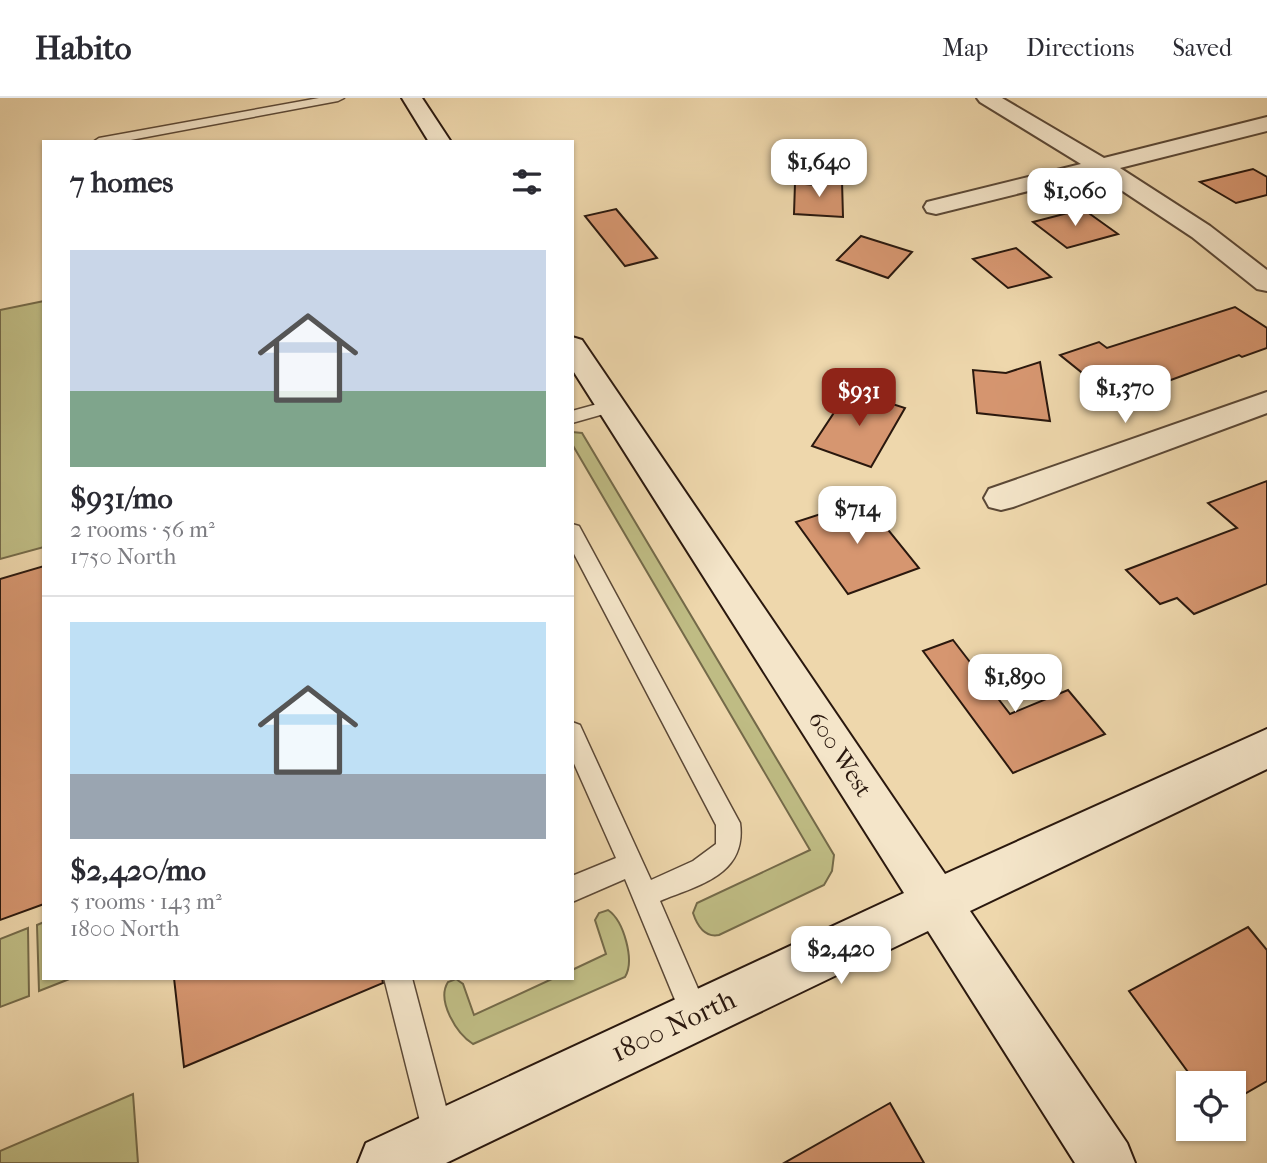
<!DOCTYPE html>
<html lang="en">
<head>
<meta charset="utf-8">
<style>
  :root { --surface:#fff; --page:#f2f2f3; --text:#2b2b33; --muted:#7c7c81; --line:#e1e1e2; --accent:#8f2418 }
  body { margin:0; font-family:"IM FELL French Canon",serif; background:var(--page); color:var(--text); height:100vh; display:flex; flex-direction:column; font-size:26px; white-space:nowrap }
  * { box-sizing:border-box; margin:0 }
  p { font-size:23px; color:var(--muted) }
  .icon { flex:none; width:38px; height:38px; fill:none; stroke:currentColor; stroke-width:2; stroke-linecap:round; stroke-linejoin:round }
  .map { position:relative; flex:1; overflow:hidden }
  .details { position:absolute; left:42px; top:42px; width:532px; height:840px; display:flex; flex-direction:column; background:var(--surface); border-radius:0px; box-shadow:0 2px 5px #0004 }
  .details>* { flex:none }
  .buttons { position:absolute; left:1176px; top:973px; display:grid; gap:14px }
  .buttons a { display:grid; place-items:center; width:70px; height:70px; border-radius:0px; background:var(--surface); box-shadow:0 2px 5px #0004; font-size:35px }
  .price { position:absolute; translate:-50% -60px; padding:0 16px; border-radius:14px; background:#fff; color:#222; font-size:23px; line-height:46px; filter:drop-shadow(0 2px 4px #0008) }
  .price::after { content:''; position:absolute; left:50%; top:42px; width:21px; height:16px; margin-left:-10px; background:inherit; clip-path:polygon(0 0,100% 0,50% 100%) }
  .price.selected { background:var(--accent); color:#fff }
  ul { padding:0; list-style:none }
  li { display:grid; align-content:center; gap:14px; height:371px; padding:0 28px }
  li+li { border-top:2px solid var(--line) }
  li span { display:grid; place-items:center; height:217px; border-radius:0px; color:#555 }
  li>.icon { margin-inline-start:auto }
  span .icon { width:126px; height:126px; fill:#fffc; stroke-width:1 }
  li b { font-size:30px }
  h2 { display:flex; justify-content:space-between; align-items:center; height:84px; padding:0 28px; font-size:30px }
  header { display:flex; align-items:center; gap:42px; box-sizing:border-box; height:98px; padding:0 35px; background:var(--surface); border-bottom:2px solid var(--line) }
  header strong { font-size:33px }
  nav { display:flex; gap:38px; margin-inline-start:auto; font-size:24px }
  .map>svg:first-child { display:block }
</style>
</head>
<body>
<header>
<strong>Habito</strong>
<nav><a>Map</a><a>Directions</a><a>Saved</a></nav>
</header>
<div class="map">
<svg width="1267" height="1065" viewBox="0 0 1267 1065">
  <rect width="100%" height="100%" fill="#eed7ac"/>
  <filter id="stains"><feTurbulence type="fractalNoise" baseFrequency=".00286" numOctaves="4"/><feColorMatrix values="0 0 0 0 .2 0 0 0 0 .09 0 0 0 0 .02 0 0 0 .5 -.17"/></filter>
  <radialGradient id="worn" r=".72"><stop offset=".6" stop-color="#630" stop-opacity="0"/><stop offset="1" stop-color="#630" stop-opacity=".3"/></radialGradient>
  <g fill="#bfbc84" stroke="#746a49" stroke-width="2">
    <polygon points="44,203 44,449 0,461 0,212"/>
    <path d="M572,334L582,335L834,757L832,773L824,787L719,837C704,840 697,827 693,815L697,805L810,752L572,346Z"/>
    <path d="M608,812C624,823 635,863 625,879L473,946C457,936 436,903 448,884L456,881L463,886L474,917L554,880H572V872L606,856L595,822L599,815Z"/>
    <polygon points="44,824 44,880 72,880 39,893 37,827"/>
    <polygon points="28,830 29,898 0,909 0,841"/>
    <polygon points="133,996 138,1065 0,1065 0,1053"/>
  </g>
  <g fill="#d69670" stroke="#2a180e" stroke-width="2">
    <polygon points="1253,71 1267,79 1267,97 1236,105 1200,84"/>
    <polygon points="814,81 842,83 843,119 794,116 795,85 814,87"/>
    <polygon points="616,111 657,160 625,168 585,118"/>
    <polygon points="1083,111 1118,136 1067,150 1033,124"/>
    <polygon points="861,138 912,154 888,180 837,162"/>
    <polygon points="1016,150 1051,179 1008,190 973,161"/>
    <polygon points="1235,209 1267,230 1267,250 1242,259 1239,257 1116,302 1060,257 1099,244 1107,250"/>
    <polygon points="1040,264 1050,323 977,315 973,272 1006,275"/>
    <polygon points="849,292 905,310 871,369 812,348"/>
    <polygon points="1267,383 1267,486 1194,516 1177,500 1160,506 1126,472 1237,430 1208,405"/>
    <polygon points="864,402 919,470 848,496 796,424"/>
    <polygon points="44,468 44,806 0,822 0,481"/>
    <polygon points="953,542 1010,616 1068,592 1105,636 1013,675 923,553"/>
    <polygon points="1248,829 1267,852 1267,983 1234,1002 1234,985 1196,985 1129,893"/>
    <polygon points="174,880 382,880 383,885 184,969"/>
    <polygon points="890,1005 924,1065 784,1065"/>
  </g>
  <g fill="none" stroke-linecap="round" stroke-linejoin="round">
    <g stroke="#5b4836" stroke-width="3">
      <g id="lane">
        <polygon points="319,0 344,0 338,3 120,44 93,44 99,40"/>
        <polygon points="612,302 618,304 620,308 618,312 572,325 572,313"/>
        <path d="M572,426L579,428L740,725C747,777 699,787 660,803L709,916L705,926L695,930L685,926L625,781L572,804V778L616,760L572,661V624L580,627L651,782L693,763L716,746V727L572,452Z"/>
        <polygon points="384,880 412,880 454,1039 450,1050 439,1054 428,1050 424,1039"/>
      </g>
    </g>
    <g stroke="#5b4836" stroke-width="4">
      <g id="street">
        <polygon points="977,0 1002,0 1104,60 1267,19 1267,33 1120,70 1210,128 1267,172 1267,193 1257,191 1192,139 1097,76 936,116 927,114 924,109 927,104 1081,66 980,4"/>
        <polygon points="1267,294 1267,315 1013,409 1001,412 989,409 984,400 989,391"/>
      </g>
    </g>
    <g stroke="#2a180e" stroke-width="4">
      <g id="secondary">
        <polygon points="402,0 422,0 451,44 429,44"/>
        <polygon points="572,239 582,242 945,776 1267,631 1267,671 970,813 1127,1045 1135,1065 1075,1065 928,833 446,1065 358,1065 366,1045 904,795 572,271"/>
      </g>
    </g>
    <use href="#lane" fill="#f4e5c9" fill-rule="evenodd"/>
    <use href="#street" fill="#f4e5c9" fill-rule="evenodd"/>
    <use href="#secondary" fill="#f4e5c9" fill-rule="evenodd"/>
  </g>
  <g text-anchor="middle" stroke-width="7" stroke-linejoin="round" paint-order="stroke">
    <g font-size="24" fill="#2a180e" stroke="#f4e5c9">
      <text transform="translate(840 656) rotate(57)" y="8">600 West</text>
    </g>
    <g font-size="28" fill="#2a180e" stroke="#f4e5c9">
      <text transform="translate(673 927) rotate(-25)" y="10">1800 North</text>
    </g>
  </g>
  <rect width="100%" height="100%" filter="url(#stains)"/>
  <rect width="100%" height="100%" fill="url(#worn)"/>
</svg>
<div class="buttons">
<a><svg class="icon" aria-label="locate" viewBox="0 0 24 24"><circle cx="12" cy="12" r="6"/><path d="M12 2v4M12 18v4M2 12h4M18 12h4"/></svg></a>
</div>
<b class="price" style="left:819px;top:101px">$1,640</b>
<b class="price" style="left:1075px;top:130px">$1,060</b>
<b class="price" style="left:1125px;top:327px">$1,370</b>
<b class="price selected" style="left:859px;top:330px">$931</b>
<b class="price" style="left:857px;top:448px">$714</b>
<b class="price" style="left:1015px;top:616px">$1,890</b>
<b class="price" style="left:841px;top:888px">$2,420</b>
<section class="details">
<h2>7 homes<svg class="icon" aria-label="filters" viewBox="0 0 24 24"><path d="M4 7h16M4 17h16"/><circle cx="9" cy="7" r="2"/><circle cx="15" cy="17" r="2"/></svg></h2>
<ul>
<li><span style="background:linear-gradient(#c9d6e8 65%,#7fa58c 0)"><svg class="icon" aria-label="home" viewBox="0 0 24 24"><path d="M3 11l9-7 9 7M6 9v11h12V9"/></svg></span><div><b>$931/mo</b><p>2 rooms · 56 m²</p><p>1750 North</p></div></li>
<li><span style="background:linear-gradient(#bfe0f5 70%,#9aa5b1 0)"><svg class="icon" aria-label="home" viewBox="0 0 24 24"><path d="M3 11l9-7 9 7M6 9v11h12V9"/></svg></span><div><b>$2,420/mo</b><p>5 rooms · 143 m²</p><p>1800 North</p></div></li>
</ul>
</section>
</div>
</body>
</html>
